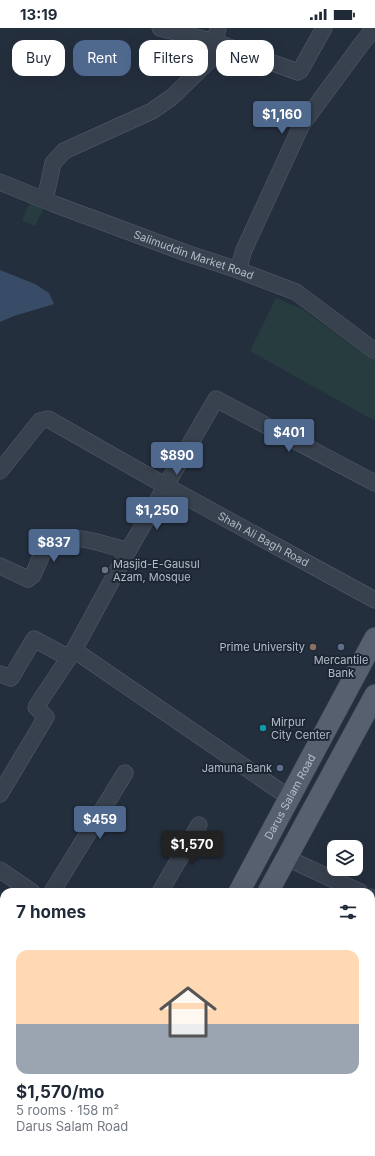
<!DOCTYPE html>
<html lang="en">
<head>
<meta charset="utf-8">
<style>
  :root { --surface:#fff; --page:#f2f2f3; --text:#1f2937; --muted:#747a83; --accent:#4f688e }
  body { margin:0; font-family:Inter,sans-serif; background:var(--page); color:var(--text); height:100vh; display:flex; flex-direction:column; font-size:15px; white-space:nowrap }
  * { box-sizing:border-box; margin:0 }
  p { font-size:13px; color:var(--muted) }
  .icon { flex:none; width:22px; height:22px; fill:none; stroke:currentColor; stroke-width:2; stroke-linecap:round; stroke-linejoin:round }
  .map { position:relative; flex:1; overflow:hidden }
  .panel { position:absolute; left:0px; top:860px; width:375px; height:268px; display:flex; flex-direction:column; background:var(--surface); border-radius:12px 12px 0 0; box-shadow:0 4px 16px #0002 }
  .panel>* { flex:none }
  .hud { position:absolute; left:12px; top:12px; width:351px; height:36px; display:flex; gap:8px }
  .buttons { position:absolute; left:327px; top:812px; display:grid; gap:8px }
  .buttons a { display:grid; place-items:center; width:36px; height:36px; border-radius:8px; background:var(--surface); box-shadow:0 4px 16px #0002; font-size:20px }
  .price { position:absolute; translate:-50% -34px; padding:0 9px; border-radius:4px; background:var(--accent); color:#fff; font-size:13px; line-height:26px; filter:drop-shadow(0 1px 2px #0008) }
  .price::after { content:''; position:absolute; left:50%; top:24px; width:12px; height:9px; margin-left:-6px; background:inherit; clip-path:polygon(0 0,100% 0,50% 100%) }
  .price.on { background:#222; color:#fff }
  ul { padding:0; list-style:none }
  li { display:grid; align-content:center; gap:8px; height:212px; padding:0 16px }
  li span { display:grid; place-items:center; height:124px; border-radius:12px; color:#555 }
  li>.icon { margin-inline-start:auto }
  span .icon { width:72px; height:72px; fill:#fffc; stroke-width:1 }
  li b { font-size:17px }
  h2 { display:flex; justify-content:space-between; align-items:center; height:48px; padding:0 16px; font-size:17px }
  .chip { padding:0 14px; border-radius:12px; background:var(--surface); box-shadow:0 4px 16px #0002; font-size:14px; line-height:36px }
  .chip.on { background:var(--accent); color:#fff }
  .status { display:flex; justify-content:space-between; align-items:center; height:28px; padding:0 20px; background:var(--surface); direction:ltr }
  .status svg { height:11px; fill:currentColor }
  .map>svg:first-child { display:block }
</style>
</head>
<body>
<div class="status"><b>13:19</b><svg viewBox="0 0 49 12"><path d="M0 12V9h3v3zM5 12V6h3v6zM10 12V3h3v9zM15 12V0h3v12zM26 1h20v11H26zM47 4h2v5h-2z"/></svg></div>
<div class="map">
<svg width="375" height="1128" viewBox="0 0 375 1128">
  <rect width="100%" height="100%" fill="#242f3e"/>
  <g fill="#263c3f">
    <polygon points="31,172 45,178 35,198 22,192"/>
    <polygon points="276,270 302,281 375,333 375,393 250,323"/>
  </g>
  <polygon fill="#394c67" points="0,242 35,256 49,265 54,276 14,288 0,294"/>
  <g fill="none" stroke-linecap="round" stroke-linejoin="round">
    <g stroke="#565f6c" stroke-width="17">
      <g id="minor">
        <polyline points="160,0 215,14 298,44 300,43 324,0"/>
        <path id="s1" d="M0,154L54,176L186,225L238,242L296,264L375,323"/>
        <polyline points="45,172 53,135 64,123 152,83 172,69 209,33 215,14 218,0"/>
        <polyline points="238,242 244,222 301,98 360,18 374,0"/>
        <path id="s2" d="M0,443L40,393L48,391L166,458L375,572"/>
        <path d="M0,538L28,551L33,547L47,515C72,503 103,516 128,523"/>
        <polyline points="74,622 290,770"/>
        <polyline points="0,646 11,650 34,611 69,630"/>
        <polyline points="0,766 46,689 36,679 74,622 128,523 216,371 375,455"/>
        <polyline points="287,830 360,864"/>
        <polyline points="0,842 32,864"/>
        <polyline points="52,864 125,745"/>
        <polyline points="160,864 199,797"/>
        <polyline points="371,869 375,871"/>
        <polyline points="0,907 4,904"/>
        <polyline points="371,928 375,921"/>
        <polyline points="371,970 375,972"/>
        <polyline points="0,1026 4,1021"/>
        <polyline points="0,1054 4,1062"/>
        <polyline points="371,1072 375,1074"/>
        <polyline points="40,1124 42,1128"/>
      </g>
    </g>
    <g stroke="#414a57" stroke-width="22">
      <g id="major">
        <path id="s3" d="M239,864L375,610"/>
        <polyline points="268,864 375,667"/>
        <polyline points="127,1124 128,1128"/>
        <polyline points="101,1128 104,1124"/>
      </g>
    </g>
    <use href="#minor" stroke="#38414e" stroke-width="16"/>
    <use href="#major" stroke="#56606e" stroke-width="21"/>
    <g stroke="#565f6c" stroke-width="17" stroke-linecap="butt">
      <polyline id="minor-bridge" points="59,1124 63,1128"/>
    </g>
    <use href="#minor-bridge" stroke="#38414e" stroke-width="16"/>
  </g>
  <circle fill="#6b7280" stroke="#1d2633" stroke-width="1.5" cx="105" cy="542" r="4"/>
  <circle fill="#8d6e63" stroke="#1d2633" stroke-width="1.5" cx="313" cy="619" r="4"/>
  <g fill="#5c6f8a" stroke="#1d2633" stroke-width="1.5">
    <circle cx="341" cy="619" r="4"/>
    <circle cx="280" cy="740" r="4"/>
  </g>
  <circle fill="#0f9aa8" stroke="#1d2633" stroke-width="1.5" cx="263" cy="700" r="4"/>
  <g text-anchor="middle" stroke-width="4" stroke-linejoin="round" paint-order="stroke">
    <g font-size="11" fill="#b4bcc9" stroke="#1d2633">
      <text dy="4" stroke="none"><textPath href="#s1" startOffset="207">Salimuddin Market Road</textPath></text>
      <text dy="4" stroke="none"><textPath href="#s2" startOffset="319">Shah Ali Bagh Road</textPath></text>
      <text dy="4" stroke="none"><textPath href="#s3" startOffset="108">Darus Salam Road</textPath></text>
    </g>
    <g font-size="11" fill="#b4bcc9" stroke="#1d2633" text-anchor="start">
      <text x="113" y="540">Masjid-E-Gausul<tspan x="113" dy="13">Azam, Mosque</tspan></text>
      <text x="305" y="623" text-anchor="end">Prime University</text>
      <text x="341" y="636" text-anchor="middle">Mercantile<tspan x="341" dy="13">Bank</tspan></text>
      <text x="271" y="698">Mirpur<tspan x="271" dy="13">City Center</tspan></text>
      <text x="272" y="744" text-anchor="end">Jamuna Bank</text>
    </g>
  </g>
</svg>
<div class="buttons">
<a><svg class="icon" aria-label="layers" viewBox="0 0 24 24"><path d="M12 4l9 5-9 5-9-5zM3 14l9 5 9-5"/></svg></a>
</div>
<b class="price" style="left:282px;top:107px">$1,160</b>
<b class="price" style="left:289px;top:425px">$401</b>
<b class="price" style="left:177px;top:448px">$890</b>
<b class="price" style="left:157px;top:503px">$1,250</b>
<b class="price" style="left:54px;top:535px">$837</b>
<b class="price" style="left:100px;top:812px">$459</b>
<b class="price on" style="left:192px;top:837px">$1,570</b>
<div class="hud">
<a class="chip">Buy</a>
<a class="chip on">Rent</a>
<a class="chip">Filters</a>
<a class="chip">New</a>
</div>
<section class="panel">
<h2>7 homes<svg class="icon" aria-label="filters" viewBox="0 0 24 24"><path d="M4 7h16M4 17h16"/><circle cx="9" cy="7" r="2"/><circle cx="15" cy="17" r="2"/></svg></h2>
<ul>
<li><span style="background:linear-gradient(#ffd9b3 60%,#9aa5b1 0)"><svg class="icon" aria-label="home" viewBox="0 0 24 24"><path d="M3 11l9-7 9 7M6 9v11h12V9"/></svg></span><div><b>$1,570/mo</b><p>5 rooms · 158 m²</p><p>Darus Salam Road</p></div></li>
</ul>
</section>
</div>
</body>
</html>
